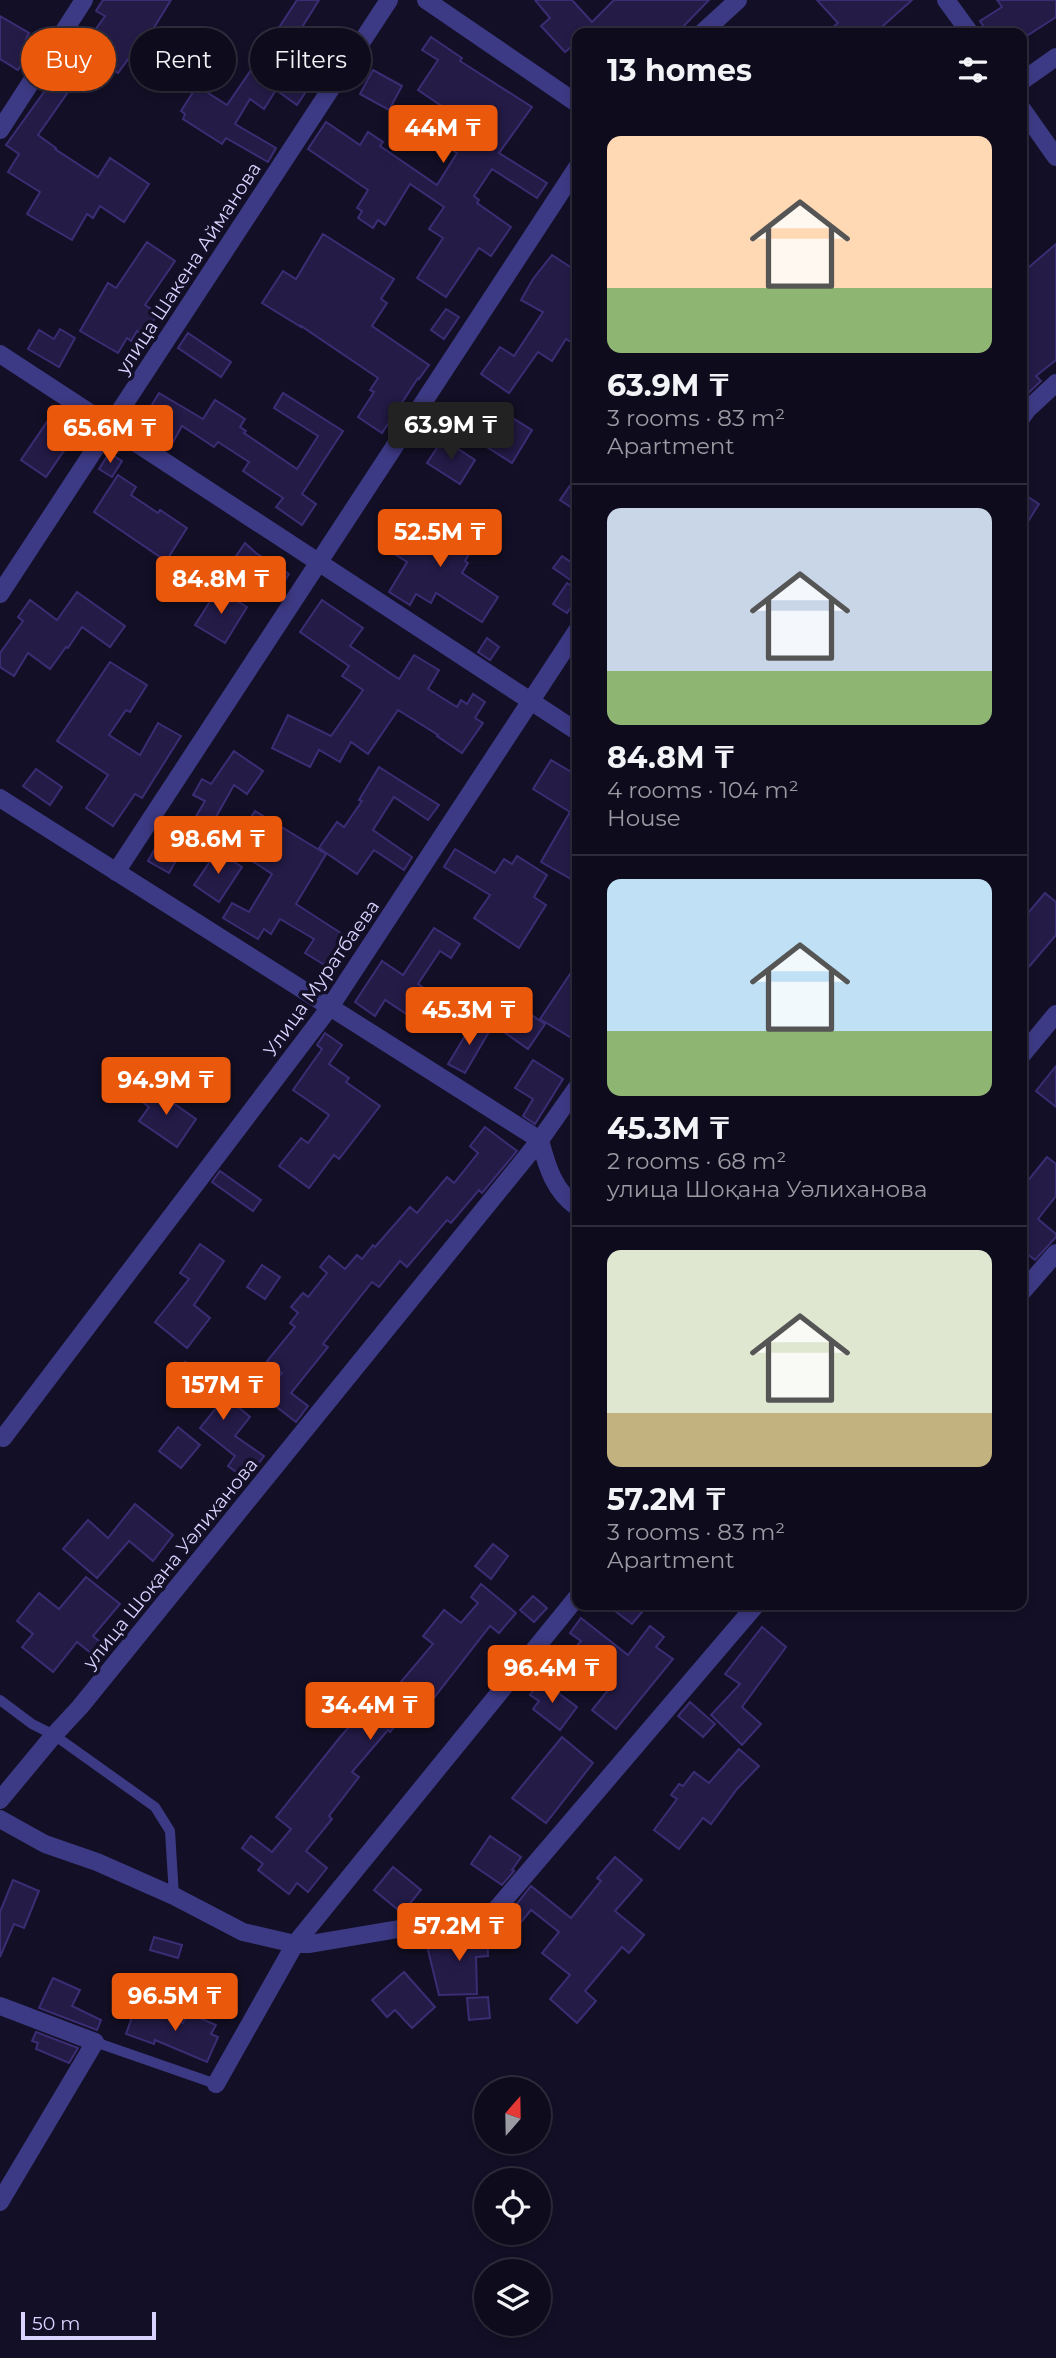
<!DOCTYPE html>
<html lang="en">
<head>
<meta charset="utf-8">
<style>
  :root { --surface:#0e0b1c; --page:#171425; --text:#f1f3f6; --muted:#9b9ba3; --line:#2e2b3b; --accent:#ea580c }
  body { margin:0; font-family:Montserrat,sans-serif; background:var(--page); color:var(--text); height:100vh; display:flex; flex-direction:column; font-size:26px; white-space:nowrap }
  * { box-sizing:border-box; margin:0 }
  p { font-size:23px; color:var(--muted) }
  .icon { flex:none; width:38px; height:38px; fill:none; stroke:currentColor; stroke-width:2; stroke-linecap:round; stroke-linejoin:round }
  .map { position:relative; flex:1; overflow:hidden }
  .panel { position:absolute; left:572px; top:28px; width:455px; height:1582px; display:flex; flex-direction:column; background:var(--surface); border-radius:14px; box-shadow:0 4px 10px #0003,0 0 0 2px var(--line) }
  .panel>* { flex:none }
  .banner { position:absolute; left:21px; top:28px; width:446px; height:63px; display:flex; gap:14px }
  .needle { width:46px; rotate:20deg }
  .controls { position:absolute; left:474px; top:2077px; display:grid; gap:14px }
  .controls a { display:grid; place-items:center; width:77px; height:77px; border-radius:50%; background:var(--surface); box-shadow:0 4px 10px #0003,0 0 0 2px var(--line); font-size:35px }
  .scale { position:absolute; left:21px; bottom:18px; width:135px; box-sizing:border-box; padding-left:7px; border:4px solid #d9d4ff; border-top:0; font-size:19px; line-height:24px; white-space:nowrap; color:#d9d4ff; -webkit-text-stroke:5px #130f26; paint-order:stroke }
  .price { position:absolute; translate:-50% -60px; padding:0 16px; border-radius:7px; background:var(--accent); color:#fff; font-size:23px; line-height:46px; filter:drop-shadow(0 2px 4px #0008) }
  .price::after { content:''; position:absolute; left:50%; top:42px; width:21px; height:16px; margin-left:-10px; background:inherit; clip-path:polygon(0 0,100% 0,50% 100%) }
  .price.selected { background:#222; color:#fff }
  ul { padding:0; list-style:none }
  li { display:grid; align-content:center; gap:14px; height:371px; padding:0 35px }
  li+li { border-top:2px solid var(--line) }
  li span { display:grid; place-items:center; height:217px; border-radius:14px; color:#555 }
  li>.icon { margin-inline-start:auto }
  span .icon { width:126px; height:126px; fill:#fffc; stroke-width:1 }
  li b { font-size:30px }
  h2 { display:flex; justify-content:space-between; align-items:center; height:84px; padding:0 35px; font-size:30px }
  .tag { padding:0 24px; border-radius:32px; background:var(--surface); box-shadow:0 4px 10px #0003,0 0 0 2px var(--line); font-size:24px; line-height:63px }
  .tag.selected { background:var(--accent); color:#fff }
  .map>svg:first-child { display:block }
</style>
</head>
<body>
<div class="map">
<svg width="1056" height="2358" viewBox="0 0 1056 2358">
  <rect width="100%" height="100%" fill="#130f26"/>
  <g fill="#241b47" stroke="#3b2d73" stroke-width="2">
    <polygon points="103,0 171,0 145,42 142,40 118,73 94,55 38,135 56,148 55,149 98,177 110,158 149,184 124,222 100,206 93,218 87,214 72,240 27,214 40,192 8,172 19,154 6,145 69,57 74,60 105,16 96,11"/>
    <polygon points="297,0 319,0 294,40 278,29"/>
    <polygon points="535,0 572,0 592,22 614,0 709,0 677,33 578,33 578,41 565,52 541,26 550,18"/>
    <polygon points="817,0 912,0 875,33 826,33 838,23"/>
    <polygon points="997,0 1056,0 1056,17 1022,39 1022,33 988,33 980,21 1002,7"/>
    <polygon points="0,16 29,33 26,39 33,43 18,70 0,59"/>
    <polygon points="431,37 462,58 460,61 532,107 499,153 547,183 537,198 492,169 474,196 479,200 477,203 511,227 491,256 479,248 446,297 417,278 443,238 429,229 444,207 410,184 385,225 378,220 373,228 358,218 362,211 357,208 368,190 308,149 326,122 360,145 368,132 383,142 380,146 437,185 457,153 430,137 446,109 418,90 438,60 422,50"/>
    <polygon points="260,57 287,75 285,78 305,93 297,105 276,90 264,109 250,99 235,124 276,148 268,162 226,138 222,144 183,119 185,114 181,111 197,86 227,105"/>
    <polygon points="373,70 402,86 389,110 360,94"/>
    <polygon points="323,234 394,279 381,299 387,303 372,326 429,365 419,379 418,378 382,433 358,417 374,392 370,390 378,378 301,326 301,327 262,303 283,271 296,279"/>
    <polygon points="147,242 175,261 145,305 158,313 144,336 137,331 131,341 127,338 118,353 80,331 108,283 116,288"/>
    <polygon points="1056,244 1056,360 1036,376 1041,381 1022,399 1022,273"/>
    <polygon points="552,255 578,272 578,346 566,339 552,361 538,352 509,393 481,374 500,347 514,356 543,312 521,300 533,279"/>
    <polygon points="446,309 459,317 444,339 431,330"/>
    <polygon points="60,329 75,338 59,367 28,349 39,330 54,339"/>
    <polygon points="188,333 231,362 221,377 178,348"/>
    <polygon points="159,393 203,419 215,400 245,419 240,427 246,431 244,433 297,469 318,436 274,408 283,393 343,431 302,494 316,504 302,525 276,507 283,498 243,471 249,462 218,442 214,447 182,426 173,442 141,423"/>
    <polygon points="503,412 532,430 512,463 482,444"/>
    <polygon points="49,419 74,436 46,477 21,460"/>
    <polygon points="443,439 475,460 460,484 427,463"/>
    <polygon points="109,453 122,461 112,477 99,469"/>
    <polygon points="578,474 578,512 560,500"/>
    <polygon points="118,475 136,487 131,495 158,513 160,510 187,528 166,561 94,512"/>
    <polygon points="1022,493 1039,504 1022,531"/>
    <polygon points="455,513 483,530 465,561 468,563 462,573 498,597 482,622 436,593 431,603 416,594 410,605 389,592 407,562 382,546 385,540 379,536 387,525 427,551 429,548 433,550"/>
    <polygon points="245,543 256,553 289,574 275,596 230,565"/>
    <polygon points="562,556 578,567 578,573 572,581 553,568"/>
    <polygon points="567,583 578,590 578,596 567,613 553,604"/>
    <polygon points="218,589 247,607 225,643 195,625"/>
    <polygon points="77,592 125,626 110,647 82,627 68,648 66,647 50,669 28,653 14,676 0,667 0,653 23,621 18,617 30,600 57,620"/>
    <polygon points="322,600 363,628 350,646 399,679 414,655 439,670 428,689 457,707 461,700 467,704 473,694 485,702 475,718 483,723 462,753 437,736 438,735 398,710 368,754 351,742 340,762 319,750 310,767 272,748 288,715 331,736 363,690 342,676 349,666 300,632"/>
    <polygon points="487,638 499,647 490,660 478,652"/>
    <polygon points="110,662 147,685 130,712 126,710 109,735 140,755 158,723 181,736 142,798 135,794 113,826 86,808 108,775 57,741"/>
    <polygon points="234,751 263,771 247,794 234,785 212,824 215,826 207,840 188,830 205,801 193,795 202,779 211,784"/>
    <polygon points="551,760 578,776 578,883 541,862 570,812 533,789"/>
    <polygon points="379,767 439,805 428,820 394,797 373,830 412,857 404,870 374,850 357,874 319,848 337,822 344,827 362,801 359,800"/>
    <polygon points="36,769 62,787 50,805 23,786"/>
    <polygon points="255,811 326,854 296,904 350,939 331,969 305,953 314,939 280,919 271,934 264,929 258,939 223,918 232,903 249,912 272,874 237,851 250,830 245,827"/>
    <polygon points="171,820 192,832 169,873 148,861"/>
    <polygon points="455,849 495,873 504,859 512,864 517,856 547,875 534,897 546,905 519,948 474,918 490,895 444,867"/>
    <polygon points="217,851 242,867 219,902 194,885"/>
    <polygon points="1045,893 1056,902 1056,935 1022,975 1022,920"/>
    <polygon points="434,928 460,944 451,958 440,951 418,984 434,995 417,1021 385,1000 375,1016 355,1002 382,961 403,975"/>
    <polygon points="578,962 578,1042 540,1019"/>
    <polygon points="518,1006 545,1024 528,1049 501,1030"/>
    <polygon points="474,1021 490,1030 465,1073 448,1064"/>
    <polygon points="325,1033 342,1045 329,1064 349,1078 346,1082 380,1106 339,1159 334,1155 309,1188 279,1166 301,1138 308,1143 329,1115 293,1090 322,1049 317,1045"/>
    <polygon points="533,1060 563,1079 535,1124 523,1116 533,1099 515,1088"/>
    <polygon points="1056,1066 1056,1107 1036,1091"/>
    <polygon points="149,1086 196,1119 177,1147 139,1121 149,1107 140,1100"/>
    <polygon points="485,1127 517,1151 482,1193 479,1190 451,1223 447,1220 407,1267 400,1261 379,1287 372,1282 323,1344 328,1347 291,1393 308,1406 296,1422 264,1397 282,1373 267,1361 295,1327 290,1323 298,1313 291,1307 303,1293 308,1297 327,1273 320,1267 329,1256 345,1269 357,1255 362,1259 373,1245 375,1247 410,1207 417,1213 447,1177 454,1183 478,1153 470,1146"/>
    <polygon points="1047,1157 1056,1164 1056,1196 1038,1219 1056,1234 1056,1237 1035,1260 1022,1250 1022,1188"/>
    <polygon points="220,1171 261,1200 253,1211 212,1182"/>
    <polygon points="200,1244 224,1261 194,1305 210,1318 187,1348 155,1322 189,1279 180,1273"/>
    <polygon points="262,1265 280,1277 265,1299 247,1287"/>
    <polygon points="185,1362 250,1417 235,1436 264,1456 247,1480 228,1466 235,1456 200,1428 216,1408 174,1375"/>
    <polygon points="178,1427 200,1445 181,1468 159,1451"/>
    <polygon points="135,1504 173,1535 153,1561 129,1541 97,1578 63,1549 88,1520 108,1538"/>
    <polygon points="493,1544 508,1556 491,1579 475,1566"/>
    <polygon points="86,1577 120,1604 93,1636 106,1647 97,1658 77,1642 53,1672 22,1647 33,1634 17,1621 39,1593 59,1609"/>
    <polygon points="481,1584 516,1613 499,1633 490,1626 433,1699 423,1691 390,1732 388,1730 352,1772 359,1777 329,1816 332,1819 306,1851 327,1868 308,1892 297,1883 289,1894 258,1870 263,1864 242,1848 251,1836 272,1852 291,1829 276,1817 341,1736 357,1718 358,1719 387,1683 395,1689 433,1644 423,1636 444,1610 461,1623 478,1603 471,1597"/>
    <polygon points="533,1596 547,1608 534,1622 520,1610"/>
    <polygon points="607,1605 648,1605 632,1624"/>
    <polygon points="581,1618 628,1655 650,1626 664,1637 656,1647 673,1659 616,1729 592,1710 609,1689 568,1657 581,1641 570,1633"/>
    <polygon points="762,1627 786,1647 742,1707 761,1724 742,1745 711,1715 740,1684 725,1674"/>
    <polygon points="541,1680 577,1707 560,1730 533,1709 539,1701 530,1695"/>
    <polygon points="690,1702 715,1724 703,1737 678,1716"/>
    <polygon points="562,1737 593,1763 546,1823 512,1798"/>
    <polygon points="739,1749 759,1766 737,1789 711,1824 703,1818 679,1849 654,1830 677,1799 671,1795 679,1784 683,1786 694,1772 709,1783"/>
    <polygon points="490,1836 521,1857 512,1870 514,1871 502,1885 471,1864"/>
    <polygon points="615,1857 642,1880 615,1911 644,1935 629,1953 622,1947 585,1991 596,2001 577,2023 550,1999 570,1975 542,1953 559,1932 531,1910 516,1928 505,1919 531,1886 571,1918 601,1881 597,1878"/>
    <polygon points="393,1867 421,1890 402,1913 374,1890"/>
    <polygon points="13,1880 39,1891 24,1928 14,1924 0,1957 0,1912"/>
    <polygon points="487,1926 488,1956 476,1957 477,1994 439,1995 427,1946 467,1944 466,1929"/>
    <polygon points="154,1937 182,1945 178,1958 150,1950"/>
    <polygon points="404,1972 435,2007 412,2028 395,2010 387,2017 372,2000"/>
    <polygon points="53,1978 80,1990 72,2006 101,2020 97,2030 39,2008"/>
    <polygon points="488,1997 490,2018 469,2020 467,1998"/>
    <polygon points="136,2006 183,2023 188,2013 216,2025 211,2034 218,2037 207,2062 155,2040 154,2044 126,2034"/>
    <polygon points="36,2032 78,2048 69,2063 36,2049 38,2043 32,2041"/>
  </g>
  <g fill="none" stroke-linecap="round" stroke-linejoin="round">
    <g stroke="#3d3a85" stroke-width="10">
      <polyline points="0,1700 32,1724 54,1735 155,1807 170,1831 174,1896"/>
      <polyline points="95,2042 216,2084"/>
    </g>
    <g stroke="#3d3a85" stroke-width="18">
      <polyline points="426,0 578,104"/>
      <polyline points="946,0 970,33"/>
      <polyline points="702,33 738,0"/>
      <polyline points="1022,81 1056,57"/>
      <polyline points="1022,109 1056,157"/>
      <polyline points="0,130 84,0"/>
      <polyline points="0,354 578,732"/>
      <polyline points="1022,417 1027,410 1056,383"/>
      <polyline points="0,594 389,0"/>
      <path d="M0,798L540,1140C547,1167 554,1191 578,1208"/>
      <polyline points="116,872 578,166"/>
      <polyline points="1022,1055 1056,1014"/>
      <polyline points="1022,1292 1056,1253"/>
      <polyline points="3,1438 330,1007 578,629"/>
      <polyline points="0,1800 54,1735 80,1707 540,1140 578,1086"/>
      <polyline points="0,1819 45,1844 97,1862 174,1896 243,1932 295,1944 310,1944 493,1913 756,1605"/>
      <polyline points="0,2006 95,2042 0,2202"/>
      <polyline points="216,2084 295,1944 578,1596"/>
    </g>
  </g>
  <g text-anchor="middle" stroke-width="7" stroke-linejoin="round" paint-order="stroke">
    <g font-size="19" fill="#d9d4ff" stroke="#130f26">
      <text transform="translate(188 268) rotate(-57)" y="7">улица Шакена Айманова</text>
      <text transform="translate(321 978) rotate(-55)" y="7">Улица Муратбаева</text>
      <text transform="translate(170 1563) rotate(-51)" y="7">улица Шоқана Уәлиханова</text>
    </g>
  </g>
</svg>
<div class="controls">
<a><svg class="needle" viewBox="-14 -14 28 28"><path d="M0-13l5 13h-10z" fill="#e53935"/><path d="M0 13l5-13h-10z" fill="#9b9ba3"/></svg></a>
<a><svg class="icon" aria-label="locate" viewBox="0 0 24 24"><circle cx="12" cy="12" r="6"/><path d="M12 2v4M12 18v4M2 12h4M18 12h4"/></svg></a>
<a><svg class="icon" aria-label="layers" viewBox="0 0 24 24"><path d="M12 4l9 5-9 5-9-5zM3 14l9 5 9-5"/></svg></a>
</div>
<div class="scale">50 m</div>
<b class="price" style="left:443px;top:165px">44M ₸</b>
<b class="price selected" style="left:451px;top:462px">63.9M ₸</b>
<b class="price" style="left:110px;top:465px">65.6M ₸</b>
<b class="price" style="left:440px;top:569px">52.5M ₸</b>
<b class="price" style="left:221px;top:616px">84.8M ₸</b>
<b class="price" style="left:218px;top:876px">98.6M ₸</b>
<b class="price" style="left:469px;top:1047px">45.3M ₸</b>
<b class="price" style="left:166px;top:1117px">94.9M ₸</b>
<b class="price" style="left:223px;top:1422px">157M ₸</b>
<b class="price" style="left:552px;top:1705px">96.4M ₸</b>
<b class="price" style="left:370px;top:1742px">34.4M ₸</b>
<b class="price" style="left:459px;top:1963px">57.2M ₸</b>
<b class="price" style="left:175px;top:2033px">96.5M ₸</b>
<div class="banner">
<a class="tag selected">Buy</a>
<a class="tag">Rent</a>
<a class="tag">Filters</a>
</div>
<section class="panel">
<h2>13 homes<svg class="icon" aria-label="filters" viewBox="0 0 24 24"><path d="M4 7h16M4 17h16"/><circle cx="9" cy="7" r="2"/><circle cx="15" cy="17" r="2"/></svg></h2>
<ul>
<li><span style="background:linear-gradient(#ffd9b3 70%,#8fb573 0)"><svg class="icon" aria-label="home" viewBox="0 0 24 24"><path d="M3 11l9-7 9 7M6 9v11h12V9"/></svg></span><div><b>63.9M ₸</b><p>3 rooms · 83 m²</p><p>Apartment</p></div></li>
<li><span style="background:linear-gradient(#c9d6e8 75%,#8fb573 0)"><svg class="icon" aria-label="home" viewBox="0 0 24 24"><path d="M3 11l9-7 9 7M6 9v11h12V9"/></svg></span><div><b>84.8M ₸</b><p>4 rooms · 104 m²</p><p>House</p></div></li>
<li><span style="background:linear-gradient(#bfe0f5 70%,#8fb573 0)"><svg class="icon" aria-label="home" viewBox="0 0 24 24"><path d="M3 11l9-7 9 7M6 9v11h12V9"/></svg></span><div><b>45.3M ₸</b><p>2 rooms · 68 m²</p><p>улица Шоқана Уәлиханова</p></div></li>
<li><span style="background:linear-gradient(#dfe7d0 75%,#c2b280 0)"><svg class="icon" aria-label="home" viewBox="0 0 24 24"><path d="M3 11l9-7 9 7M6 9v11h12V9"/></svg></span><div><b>57.2M ₸</b><p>3 rooms · 83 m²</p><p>Apartment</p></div></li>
</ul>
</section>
</div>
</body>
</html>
